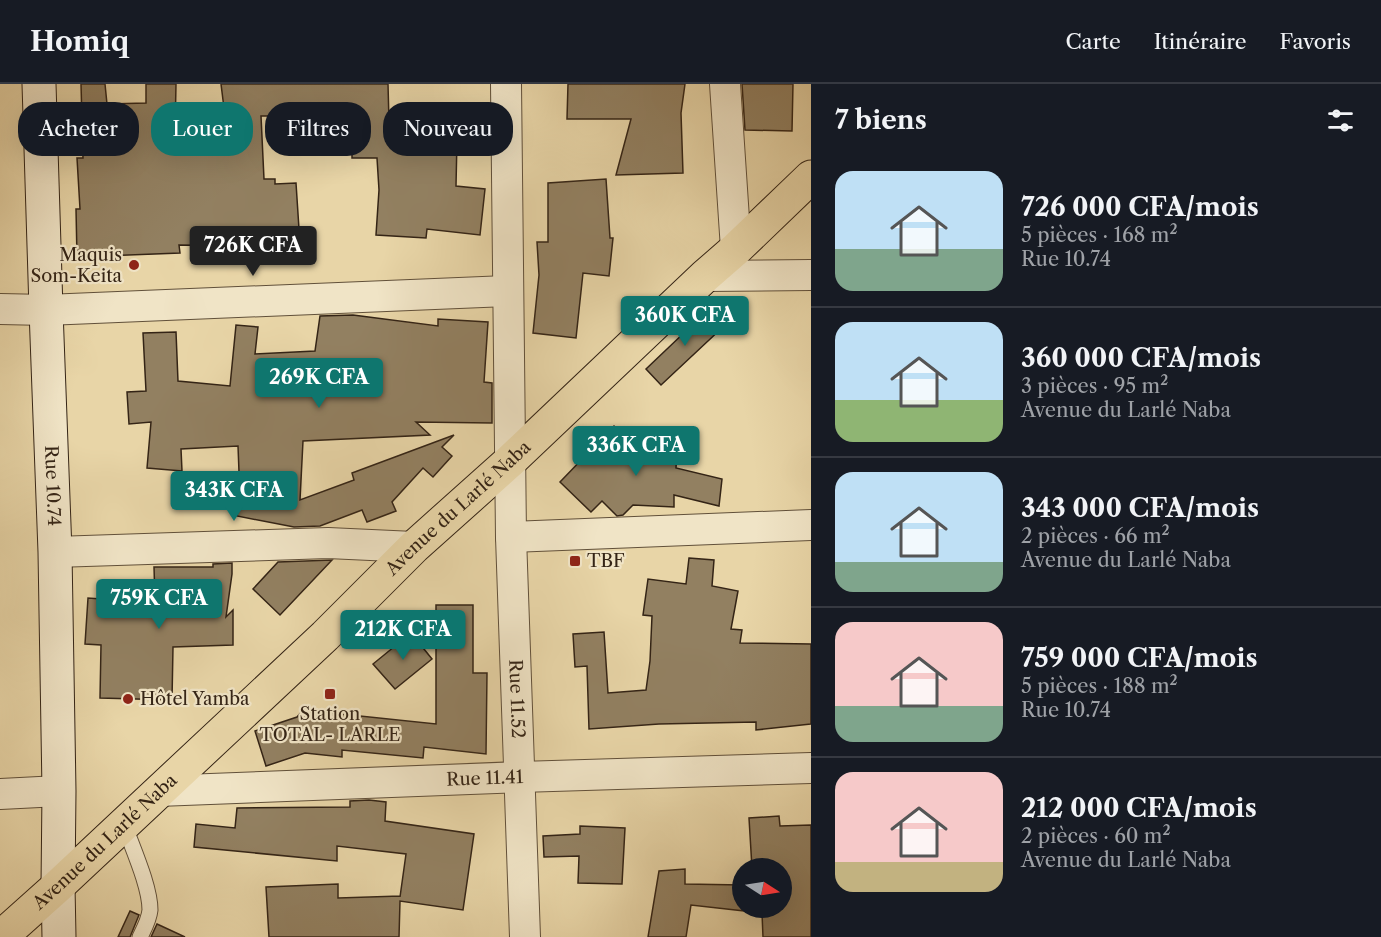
<!DOCTYPE html>
<html lang="fr">
<head>
<meta charset="utf-8">
<style>
  :root { --surface:#171b24; --page:#242831; --text:#f1f3f6; --muted:#9ea1a6; --line:#363941; --accent:#0f766e }
  body { margin:0; font-family:"Libre Caslon Text",serif; background:var(--page); color:var(--text); height:100vh; display:flex; flex-direction:column; font-size:22px; white-space:nowrap }
  * { box-sizing:border-box; margin:0 }
  p { font-size:20px; color:var(--muted) }
  .icon { flex:none; width:33px; height:33px; fill:none; stroke:currentColor; stroke-width:2; stroke-linecap:round; stroke-linejoin:round }
  .map { position:relative; flex:1; overflow:hidden }
  .panel { display:flex; flex-direction:column; background:var(--surface); width:570px }
  .panel>* { flex:none }
  .banner { position:absolute; left:18px; top:18px; width:570px; height:54px; display:flex; gap:12px }
  .needle { width:39px; rotate:102deg }
  .controls { position:absolute; left:732px; top:774px; display:grid; gap:12px }
  .controls a { display:grid; place-items:center; width:60px; height:60px; border-radius:50%; background:var(--surface); box-shadow:0 6px 24px #0002; font-size:30px }
  .price { position:absolute; translate:-50% -51px; padding:0 14px; border-radius:6px; background:var(--accent); color:#fff; font-size:20px; line-height:39px; filter:drop-shadow(0 2px 3px #0008) }
  .price::after { content:''; position:absolute; left:50%; top:36px; width:18px; height:14px; margin-left:-9px; background:inherit; clip-path:polygon(0 0,100% 0,50% 100%) }
  .price.selected { background:#222; color:#fff }
  ul { padding:0; list-style:none }
  li { display:flex; align-items:center; gap:18px; height:150px; padding:0 24px }
  li+li { border-top:2px solid var(--line) }
  li span { display:grid; place-items:center; flex:none; width:168px; height:120px; border-radius:18px; color:#555 }
  li>.icon { margin-inline-start:auto }
  span .icon { width:72px; height:72px; fill:#fffc; stroke-width:1 }
  li b { font-size:26px }
  h2 { display:flex; justify-content:space-between; align-items:center; height:72px; padding:0 24px; font-size:26px }
  .chip { padding:0 21px; border-radius:24px; background:var(--surface); box-shadow:0 6px 24px #0002; font-size:21px; line-height:54px }
  .chip.selected { background:var(--accent); color:#fff }
  header { display:flex; align-items:center; gap:36px; box-sizing:border-box; height:84px; padding:0 30px; background:var(--surface); border-bottom:2px solid var(--line) }
  header strong { font-size:28px }
  nav { display:flex; gap:33px; margin-inline-start:auto; font-size:21px }
  main { display:flex; flex:1; min-height:0 }
  .map>svg:first-child { display:block }
</style>
</head>
<body>
<header>
<strong>Homiq</strong>
<nav><a>Carte</a><a>Itinéraire</a><a>Favoris</a></nav>
</header>
<main>
<div class="map">
<svg width="811" height="853" viewBox="0 0 811 853">
  <rect width="100%" height="100%" fill="#e8d5a7"/>
  <filter id="stains"><feTurbulence type="fractalNoise" baseFrequency=".00333" numOctaves="4"/><feColorMatrix values="0 0 0 0 .2 0 0 0 0 .09 0 0 0 0 .02 0 0 0 .5 -.17"/></filter>
  <radialGradient id="worn" r=".72"><stop offset=".6" stop-color="#630" stop-opacity="0"/><stop offset="1" stop-color="#630" stop-opacity=".3"/></radialGradient>
  <g fill="#928061" stroke="#342416" stroke-width="1.5">
    <polygon points="81,0 105,0 107,20 146,19 146,0 176,0 175,50 227,48 221,0 388,0 389,38 426,40 424,55 457,55 456,102 485,105 480,151 427,145 426,154 376,151 379,106 377,74 352,74 352,46 303,47 303,32 261,32 264,95 275,95 275,100 296,99 299,145 308,144 310,172 276,175 276,177 250,177 249,162 179,161 180,169 77,173 76,125 80,125 77,74 83,74"/>
    <polygon points="568,0 685,0 681,29 683,89 616,91 631,35 567,35"/>
    <polygon points="742,0 793,0 792,47 745,46"/>
    <polygon points="606,95 610,154 613,154 609,192 583,189 576,254 533,249 539,191 537,158 548,158 548,99"/>
    <polygon points="709,225 724,242 661,301 646,285"/>
    <polygon points="353,231 438,242 438,235 488,238 484,298 492,299 492,339 416,338 430,351 303,357 300,416 354,396 352,389 454,351 442,363 452,372 433,393 423,384 392,418 396,427 367,438 362,426 320,442 294,443 237,432 240,414 238,362 181,365 182,387 147,384 151,338 129,340 127,308 146,307 143,249 176,248 178,297 230,302 236,241 258,243 255,270 315,267 320,232"/>
    <polygon points="614,342 636,363 677,366 676,384 722,395 719,422 674,411 674,423 633,421 623,431 617,432 602,417 591,428 560,398"/>
    <polygon points="689,474 714,476 712,502 738,507 731,545 742,546 740,559 811,560 811,640 756,646 756,638 659,640 589,645 587,582 575,583 573,550 604,548 608,609 646,606 650,577 652,532 643,531 648,495 686,500"/>
    <polygon points="332,476 280,531 253,505 278,478"/>
    <polygon points="232,479 232,490 226,533 233,526 233,561 173,563 172,616 100,614 101,561 85,560 88,514 129,517 155,516 154,483 213,483 213,480"/>
    <polygon points="436,521 473,521 473,589 487,589 486,670 424,663 423,674 342,666 342,673 305,669 266,682 255,647 297,633 303,626 436,640"/>
    <polygon points="411,549 432,575 395,605 373,580"/>
    <polygon points="369,716 386,718 385,737 474,750 463,826 400,817 399,853 269,853 266,803 338,800 338,814 400,812 400,813 406,770 337,762 337,777 194,763 196,740 235,744 237,724 350,723 350,717"/>
    <polygon points="779,732 780,742 811,741 811,853 763,853 762,829 691,821 686,853 648,853 659,787 685,785 685,800 742,801 742,824 782,824 782,784 752,784 749,734"/>
    <polygon points="580,742 625,744 622,800 578,799 579,772 544,773 543,752 580,750"/>
    <polygon points="130,827 139,831 130,853 118,853"/>
    <polygon points="157,840 185,853 151,853"/>
  </g>
  <g fill="none" stroke-linecap="round" stroke-linejoin="round">
    <g stroke="#61503a" stroke-width="17">
      <path id="service" d="M124,740C132,763 150,802 150,826C149,836 144,845 140,853"/>
    </g>
    <g stroke="#61503a" stroke-width="32">
      <g id="minor">
        <path id="s1" d="M506,0L511,453L525,853"/>
        <polyline points="725,0 736,165"/>
        <polyline points="705,192 811,191"/>
        <polyline points="0,225 46,226 507,207"/>
        <polyline points="511,453 811,441"/>
        <polyline points="55,468 328,459 414,463"/>
        <path id="s2" d="M158,707L520,693L811,684"/>
        <polyline points="0,710 59,707"/>
      </g>
    </g>
    <g stroke="#342416" stroke-width="35">
      <g id="secondary">
        <path id="s3" d="M39,0L46,226L55,468L59,707L58,802L59,853"/>
      </g>
    </g>
    <g stroke="#342416" stroke-width="35">
      <g id="primary">
        <path id="s4" d="M1,853L58,802L325,552L414,463L509,378L705,192L736,165L811,93"/>
      </g>
    </g>
    <use href="#service" stroke="#f0e4c6" stroke-width="15"/>
    <use href="#minor" stroke="#f0e4c6" stroke-width="30"/>
    <use href="#secondary" stroke="#f0e4c6" stroke-width="33"/>
    <use href="#primary" stroke="#e8d5a7" stroke-width="33"/>
  </g>
  <g fill="#8f2418" stroke="#f0e4c6" stroke-width="2">
    <circle cx="134" cy="181" r="6"/>
    <rect x="569" y="471" width="12" height="12" rx="3"/>
    <rect x="324" y="604" width="12" height="12" rx="3"/>
    <circle cx="128" cy="615" r="6"/>
  </g>
  <g text-anchor="middle" stroke-width="4.5" stroke-linejoin="round" paint-order="stroke">
    <g font-size="18" fill="#342416" stroke="#f0e4c6" text-anchor="start">
      <text x="122" y="177" text-anchor="end">Maquis<tspan x="122" dy="21">Som-Keita</tspan></text>
      <text x="587" y="483">TBF</text>
      <text x="140" y="621">Hôtel Yamba</text>
      <text x="330" y="636" text-anchor="middle">Station<tspan x="330" dy="21">TOTAL- LARLE</tspan></text>
    </g>
    <g font-size="18" fill="#342416" stroke="#f0e4c6">
      <text dy="6" stroke="none"><textPath href="#s3" startOffset="402">Rue 10.74</textPath></text>
      <text dy="6" stroke="none"><textPath href="#s4" startOffset="627">Avenue du Larlé Naba</textPath></text>
      <text dy="6" stroke="none"><textPath href="#s1" startOffset="615">Rue 11.52</textPath></text>
      <text dy="6" stroke="none"><textPath href="#s2" startOffset="327">Rue 11.41</textPath></text>
      <text dy="6" stroke="none"><textPath href="#s4" startOffset="141">Avenue du Larlé Naba</textPath></text>
    </g>
  </g>
  <rect width="100%" height="100%" filter="url(#stains)"/>
  <rect width="100%" height="100%" fill="url(#worn)"/>
</svg>
<div class="controls">
<a><svg class="needle" viewBox="-14 -14 28 28"><path d="M0-13l5 13h-10z" fill="#e53935"/><path d="M0 13l5-13h-10z" fill="#9ea1a6"/></svg></a>
</div>
<b class="price selected" style="left:253px;top:193px">726K CFA</b>
<b class="price" style="left:685px;top:263px">360K CFA</b>
<b class="price" style="left:319px;top:325px">269K CFA</b>
<b class="price" style="left:636px;top:393px">336K CFA</b>
<b class="price" style="left:234px;top:438px">343K CFA</b>
<b class="price" style="left:159px;top:546px">759K CFA</b>
<b class="price" style="left:403px;top:577px">212K CFA</b>
<div class="banner">
<a class="chip">Acheter</a>
<a class="chip selected">Louer</a>
<a class="chip">Filtres</a>
<a class="chip">Nouveau</a>
</div>
</div>
<section class="panel">
<h2>7 biens<svg class="icon" aria-label="filters" viewBox="0 0 24 24"><path d="M4 7h16M4 17h16"/><circle cx="9" cy="7" r="2"/><circle cx="15" cy="17" r="2"/></svg></h2>
<ul>
<li><span style="background:linear-gradient(#bfe0f5 65%,#7fa58c 0)"><svg class="icon" aria-label="home" viewBox="0 0 24 24"><path d="M3 11l9-7 9 7M6 9v11h12V9"/></svg></span><div><b>726 000 CFA/mois</b><p>5 pièces · 168 m²</p><p>Rue 10.74</p></div></li>
<li><span style="background:linear-gradient(#bfe0f5 65%,#8fb573 0)"><svg class="icon" aria-label="home" viewBox="0 0 24 24"><path d="M3 11l9-7 9 7M6 9v11h12V9"/></svg></span><div><b>360 000 CFA/mois</b><p>3 pièces · 95 m²</p><p>Avenue du Larlé Naba</p></div></li>
<li><span style="background:linear-gradient(#bfe0f5 75%,#7fa58c 0)"><svg class="icon" aria-label="home" viewBox="0 0 24 24"><path d="M3 11l9-7 9 7M6 9v11h12V9"/></svg></span><div><b>343 000 CFA/mois</b><p>2 pièces · 66 m²</p><p>Avenue du Larlé Naba</p></div></li>
<li><span style="background:linear-gradient(#f6c9c9 70%,#7fa58c 0)"><svg class="icon" aria-label="home" viewBox="0 0 24 24"><path d="M3 11l9-7 9 7M6 9v11h12V9"/></svg></span><div><b>759 000 CFA/mois</b><p>5 pièces · 188 m²</p><p>Rue 10.74</p></div></li>
<li><span style="background:linear-gradient(#f6c9c9 75%,#c2b280 0)"><svg class="icon" aria-label="home" viewBox="0 0 24 24"><path d="M3 11l9-7 9 7M6 9v11h12V9"/></svg></span><div><b>212 000 CFA/mois</b><p>2 pièces · 60 m²</p><p>Avenue du Larlé Naba</p></div></li>
</ul>
</section>
</main>
</body>
</html>
